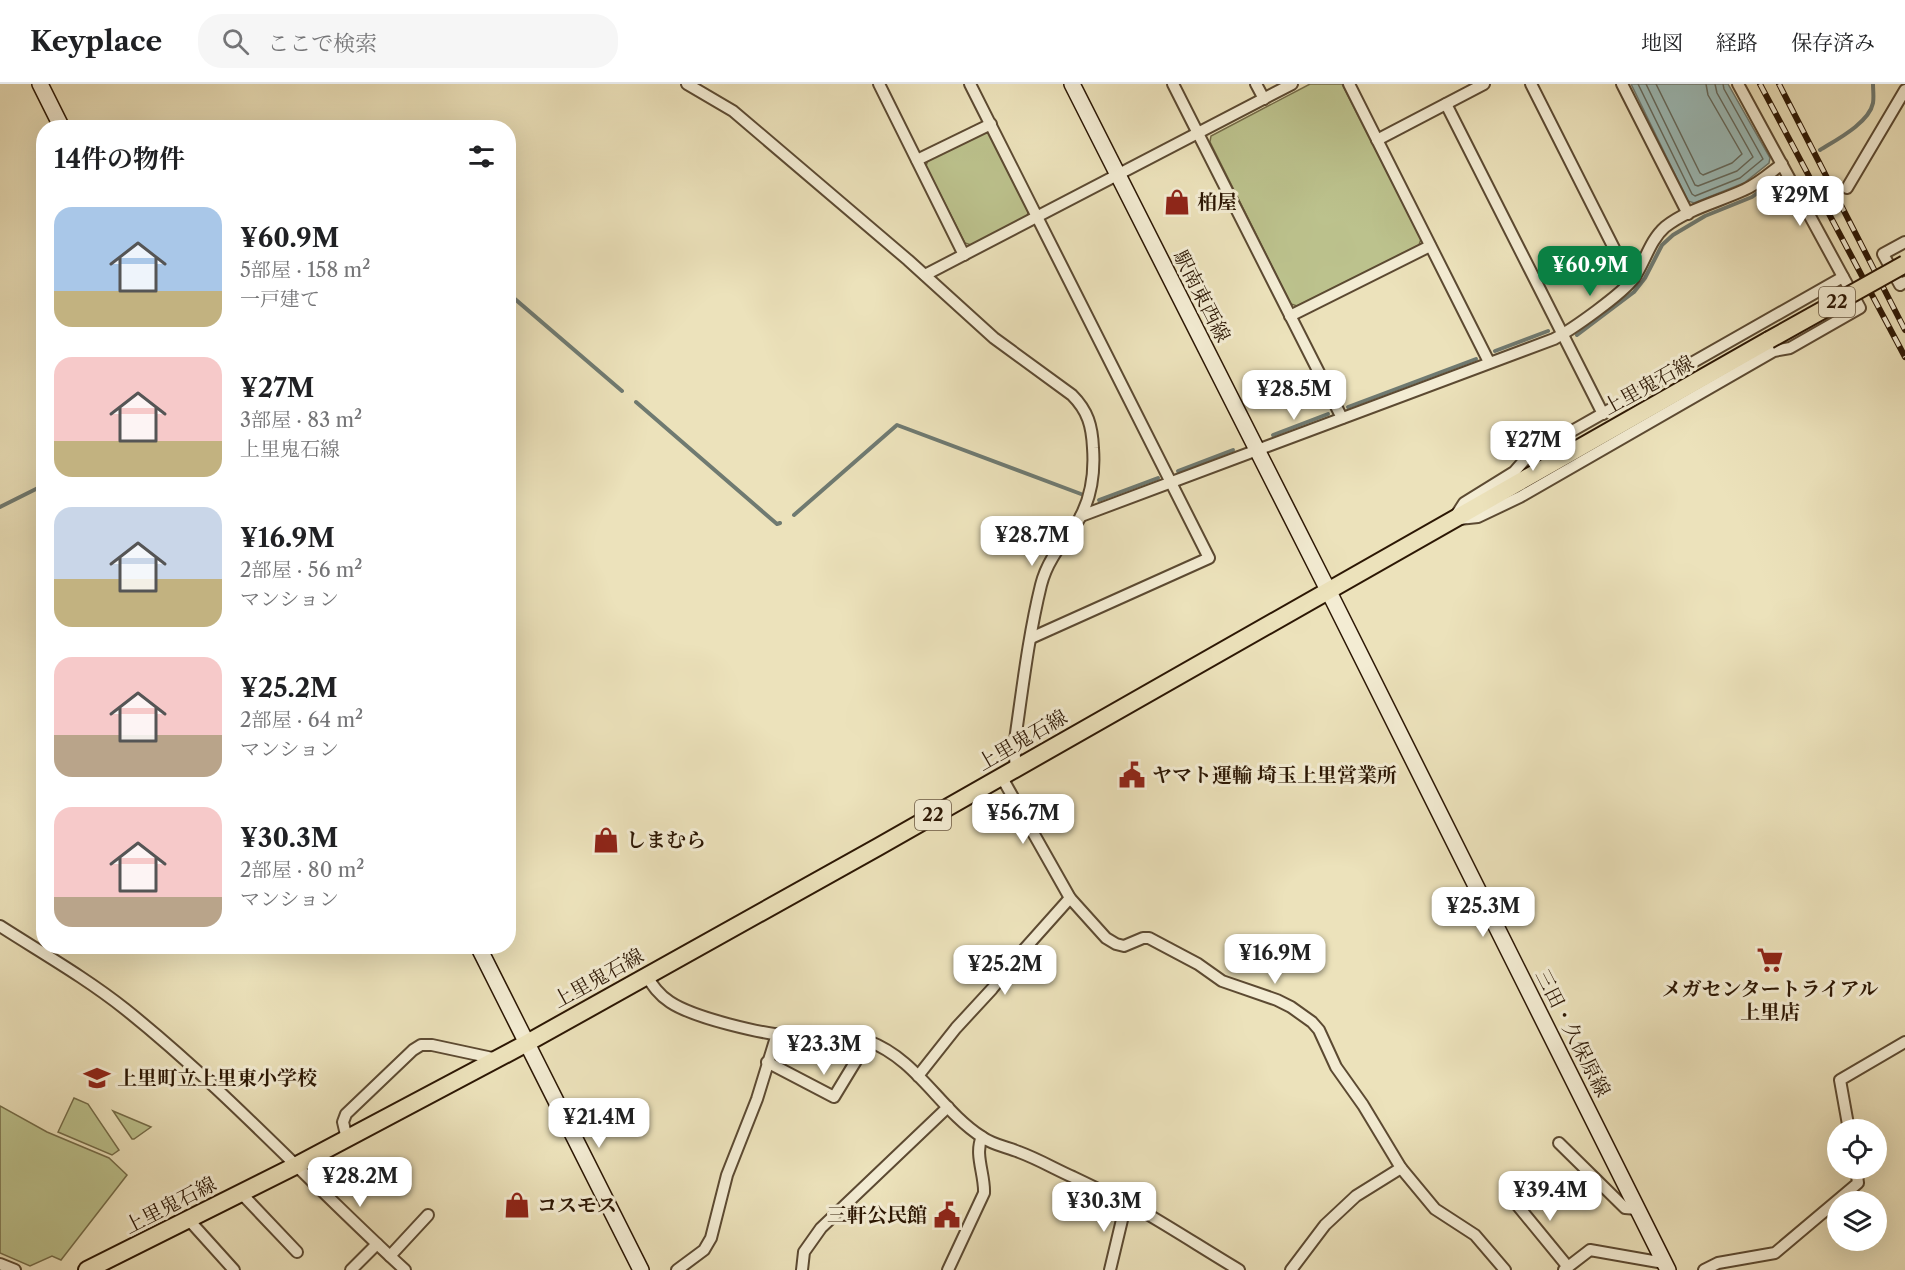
<!DOCTYPE html>
<html lang="ja">
<head>
<meta charset="utf-8">
<style>
  :root { --surface:#fff; --page:#f6f6f6; --text:#202124; --muted:#757577; --line:#e0e0e0; --accent:#0b8043 }
  body { margin:0; font-family:"Libre Caslon Text","Noto Serif JP",serif; background:var(--page); color:var(--text); height:100vh; display:flex; flex-direction:column; font-size:22px; white-space:nowrap }
  * { box-sizing:border-box; margin:0 }
  p { font-size:20px; color:var(--muted) }
  .icon { flex:none; width:33px; height:33px; fill:none; stroke:currentColor; stroke-width:2; stroke-linecap:round; stroke-linejoin:round }
  .map { position:relative; flex:1; overflow:hidden }
  .panel { position:absolute; left:36px; top:36px; width:480px; height:834px; display:flex; flex-direction:column; background:var(--surface); border-radius:24px; box-shadow:0 6px 24px #0002 }
  .panel>* { flex:none }
  .tools { position:absolute; left:1827px; top:1035px; display:grid; gap:12px }
  .tools a { display:grid; place-items:center; width:60px; height:60px; border-radius:50%; background:var(--surface); box-shadow:0 6px 24px #0002; font-size:30px }
  .price { position:absolute; translate:-50% -51px; padding:0 14px; border-radius:12px; background:#fff; color:#222; font-size:20px; line-height:39px; filter:drop-shadow(0 2px 3px #0008) }
  .price::after { content:''; position:absolute; left:50%; top:36px; width:18px; height:14px; margin-left:-9px; background:inherit; clip-path:polygon(0 0,100% 0,50% 100%) }
  .price.active { background:var(--accent); color:#fff }
  ul { padding:0; list-style:none }
  li { display:flex; align-items:center; gap:18px; height:150px; padding:0 18px }
  li span { display:grid; place-items:center; flex:none; width:168px; height:120px; border-radius:18px; color:#555 }
  li>.icon { margin-inline-start:auto }
  span .icon { width:72px; height:72px; fill:#fffc; stroke-width:1 }
  li b { font-size:26px }
  h2 { display:flex; justify-content:space-between; align-items:center; height:72px; padding:0 18px; font-size:26px }
  header { display:flex; align-items:center; gap:36px; box-sizing:border-box; height:84px; padding:0 30px; background:var(--surface); border-bottom:2px solid var(--line) }
  header strong { font-size:28px }
  nav { display:flex; gap:33px; margin-inline-start:auto; font-size:21px }
  .search { width:420px; height:54px; background:var(--page); display:flex; align-items:center; gap:15px; box-sizing:border-box; padding:0 21px; border-radius:24px; color:var(--muted); font-size:22px }
  .map>svg:first-child { display:block }
</style>
</head>
<body>
<header>
<strong>Keyplace</strong>
<div class="search"><svg class="icon" aria-label="search" viewBox="0 0 24 24"><circle cx="10" cy="10" r="6"/><path d="M15 15l6 6"/></svg>ここで検索</div>
<nav><a>地図</a><a>経路</a><a>保存済み</a></nav>
</header>
<div class="map">
<svg width="1905" height="1186" viewBox="0 0 1905 1186">
  <rect width="100%" height="100%" fill="#ece2bb"/>
  <filter id="stains"><feTurbulence type="fractalNoise" baseFrequency=".00333" numOctaves="4"/><feColorMatrix values="0 0 0 0 .2 0 0 0 0 .09 0 0 0 0 .02 0 0 0 .5 -.17"/></filter>
  <radialGradient id="worn" r=".72"><stop offset=".6" stop-color="#630" stop-opacity="0"/><stop offset="1" stop-color="#630" stop-opacity=".3"/></radialGradient>
  <g fill="#bcc28d" stroke="#746c48" stroke-width="1.5">
    <polygon points="1310,0 1342,0 1421,155 1419,161 1297,222 1291,220 1210,58 1211,52"/>
    <polygon points="984,48 990,50 1029,126 1027,132 971,161 965,159 926,82 928,76"/>
    <polygon points="74,1014 88,1020 119,1066 112,1071 58,1048"/>
    <polygon points="0,1022 47,1048 109,1074 127,1091 61,1176 52,1172 30,1182 0,1169"/>
    <polygon points="113,1027 151,1043 134,1055 132,1055"/>
  </g>
  <polygon fill="#9cbcb9" stroke="#6f7a71" stroke-width="1.5" points="1631,0 1728,0 1770,74 1769,79 1744,99 1694,119 1688,117"/>
  <g fill="none" stroke-linecap="round" stroke-linejoin="round">
    <g stroke="#646a5e" stroke-width="1.5">
      <polyline points="1638,0 1692,110 1695,112 1740,94 1763,75 1724,5 1723,0"/>
      <polyline points="1646,0 1695,101 1698,102 1737,87 1753,73 1717,9 1715,0"/>
      <polyline points="1656,0 1700,89 1703,91 1732,79 1742,70 1708,11 1706,0"/>
    </g>
    <g stroke="#6f7a71" stroke-width="4">
      <path d="M1820,66C1836,56 1869,39 1873,19C1874,13 1873,6 1873,0"/>
      <polyline points="508,209 622,307"/>
      <polyline points="1577,251 1634,208 1645,194 1662,161 1673,151 1705,132 1752,113 1768,101"/>
      <polyline points="1495,267 1548,247"/>
      <polyline points="636,318 777,440 780,439"/>
      <polyline points="1348,323 1476,275"/>
      <polyline points="1273,351 1328,330"/>
      <polyline points="1178,387 1233,366"/>
      <polyline points="1099,416 1158,394"/>
      <polyline points="0,423 44,401"/>
      <polyline points="794,431 897,341 1081,410"/>
    </g>
    <g stroke="#5c4a32" stroke-width="14">
      <g id="street">
        <path d="M687,0L733,27L908,176L994,254L1072,311C1088,327 1092,342 1093,364C1095,392 1091,418 1075,442C1061,461 1047,477 1041,501C1028,554 1022,609 1014,663L1016,684"/>
        <polyline points="879,0 964,171"/>
        <polyline points="970,0 1209,474 1031,554"/>
        <polyline points="1173,0 1342,334"/>
        <polyline points="1256,0 1264,15"/>
        <polyline points="1349,0 1489,278"/>
        <polyline points="1531,0 1625,186 1633,195"/>
        <polyline points="1622,0 1688,130"/>
        <polyline points="1446,20 1603,330"/>
        <polyline points="1377,56 1484,0"/>
        <polyline points="917,76 991,40"/>
        <polyline points="1847,104 1905,6"/>
        <polyline points="1905,158 1883,170 1900,201 1905,198"/>
        <polyline points="925,191 1292,0"/>
        <polyline points="1290,232 1430,162"/>
        <path d="M1081,432L1554,255C1573,245 1622,210 1634,194C1645,178 1650,156 1665,143C1688,125 1718,118 1744,106C1758,100 1770,89 1782,80"/>
        <polyline points="1455,433 1464,419 1514,388 1528,372 1843,193"/>
        <polyline points="1459,435 1478,433 1520,413 1774,267 1790,264 1860,224 1738,0"/>
        <polyline points="1001,692 1070,814 1106,854 1116,860 1124,862 1143,854 1149,854 1198,880 1222,897 1277,916 1291,923 1312,938 1319,946 1336,983 1363,1021 1401,1084 1435,1125 1475,1151 1505,1186"/>
        <path d="M0,842C42,869 86,894 125,925C225,1005 311,1100 405,1186"/>
        <path d="M646,891C653,902 659,911 670,918C694,934 762,950 792,952C817,954 843,948 868,957C917,975 940,1026 982,1053C993,1061 1007,1063 1019,1068C1038,1075 1055,1085 1073,1093C1096,1104 1119,1115 1142,1127C1175,1146 1207,1167 1239,1186"/>
        <polyline points="767,978 834,1013 868,957"/>
        <polyline points="918,992 956,944 992,905 1020,870 1070,814"/>
        <polyline points="1849,1046 1840,996 1905,958"/>
        <polyline points="347,1055 343,1038 346,1030 413,966 421,961 432,961 497,975"/>
        <polyline points="1559,1059 1625,1124 1637,1125"/>
        <polyline points="240,1108 297,1168"/>
        <polyline points="1509,1111 1568,1183"/>
        <polyline points="188,1135 234,1186"/>
        <polyline points="390,1172 428,1131"/>
        <polyline points="0,1180 15,1186"/>
        <polyline points="351,1186 377,1160"/>
        <polyline points="677,1186 704,1166 711,1154 727,1091 757,1015 777,950"/>
        <polyline points="802,1186 804,1168 821,1144 948,1023"/>
        <path d="M948,1186L984,1109C985,1091 974,1070 982,1053"/>
        <polyline points="1110,1186 1126,1119"/>
        <polyline points="1291,1186 1325,1141 1356,1112 1401,1084"/>
        <polyline points="1564,1186 1590,1166 1664,1179"/>
        <polyline points="1704,1186 1718,1179 1775,1169 1858,1099 1856,1084"/>
      </g>
    </g>
    <g stroke="#2c1704" stroke-width="18">
      <g id="secondary">
        <polyline points="40,0 62,44"/>
        <polyline points="1072,0 1328,506 1668,1186"/>
        <polyline points="478,862 641,1186"/>
      </g>
    </g>
    <g stroke="#2c1704" stroke-width="20">
      <polyline id="primary" points="87,1186 297,1081 527,959 878,763 1769,256"/>
    </g>
    <use href="#street" stroke="#f3ecd3" stroke-width="10"/>
    <use href="#secondary" stroke="#f3ecd3" stroke-width="15"/>
    <use href="#primary" stroke="#ece2bb" stroke-width="16"/>
    <g stroke="#2c1704" stroke-width="6">
      <g id="rail">
        <polyline points="1760,0 1905,273"/>
        <polyline points="1779,0 1905,246"/>
      </g>
    </g>
    <use href="#rail" stroke="#f3ecd3" stroke-width="4" stroke-dasharray="11" stroke-linecap="butt"/>
    <g stroke="#2c1704" stroke-width="20" stroke-linecap="butt">
      <polyline id="primary-bridge" points="1769,256 1905,180"/>
    </g>
    <use href="#primary-bridge" stroke="#ece2bb" stroke-width="16"/>
  </g>
  <defs>
    <g id="shop-bare" transform="scale(2.07)"><path d="M-5-2.5h2.3a2.7 3.5 0 0 1 5.4 0H5L5.5 6h-11ZM-1.5-2.5h3a1.5 2.3 0 0 0-3 0Z" fill="#8f2418" stroke="#f3ecd3" stroke-width="2.5" paint-order="stroke"/></g>
    <g id="civic-bare" transform="scale(2.07)"><path d="M-.6-6.5H3V-4.5H.6V-3L4-1V1h2V6H-6V1h2V-1L-.6-3ZM-1.2 2.5V6h2.4V2.5Z" fill="#8f2418" stroke="#f3ecd3" stroke-width="2.5" paint-order="stroke"/></g>
    <g id="supermarket-bare" transform="scale(2.07)"><path d="M-6-5.5h2.5l.6 2H6L4.5 2H-2.5L-4.4-4H-6ZM-1.5 3.2a1.3 1.3 0 1 0 .1 0ZM3 3.2a1.3 1.3 0 1 0 .1 0Z" fill="#8f2418" stroke="#f3ecd3" stroke-width="2.5" paint-order="stroke"/></g>
    <g id="school-bare" transform="scale(2.07)"><path d="M0-5L7-2L0 1L-7-2ZM-4 1L0 2.5L4 1V4Q0 6-4 4Z" fill="#8f2418" stroke="#f3ecd3" stroke-width="2.5" paint-order="stroke"/></g>
  </defs>
  <g fill-rule="evenodd">
    <use href="#shop-bare" x="1177" y="118"/>
    <use href="#civic-bare" x="1132" y="691"/>
    <use href="#shop-bare" x="606" y="756"/>
    <use href="#supermarket-bare" x="1770" y="876"/>
    <use href="#school-bare" x="97" y="994"/>
    <use href="#shop-bare" x="517" y="1121"/>
    <use href="#civic-bare" x="947" y="1131"/>
  </g>
  <g text-anchor="middle" stroke-width="6" stroke-linejoin="round" paint-order="stroke">
    <g fill="#f3ecd3" stroke="#685742" stroke-width="1.5">
      <rect x="1819" y="203" width="36" height="30" rx="4.5"/>
      <rect x="915" y="716" width="36" height="30" rx="4.5"/>
    </g>
    <g font-size="18" font-weight="bold" fill="#2c1704">
      <text x="1837" y="224">22</text>
      <text x="933" y="737">22</text>
    </g>
    <g font-size="20" font-weight="bold" fill="#2c1704" stroke="#f3ecd3" text-anchor="start">
      <text x="1197" y="125">柏屋</text>
      <text x="1152" y="698">ヤマト運輸 埼玉上里営業所</text>
      <text x="626" y="763">しまむら</text>
      <text x="1770" y="912" text-anchor="middle">メガセンタートライアル<tspan x="1770" dy="23">上里店</tspan></text>
      <text x="117" y="1001">上里町立上里東小学校</text>
      <text x="537" y="1128">コスモス</text>
      <text x="927" y="1138" text-anchor="end">三軒公民館</text>
    </g>
    <g font-size="20" fill="#2c1704" stroke="#f3ecd3">
      <text transform="translate(1202 212) rotate(63)" y="7">駅南東西線</text>
      <text transform="translate(1648 301) rotate(-29)" y="7">上里鬼石線</text>
      <text transform="translate(1022 656) rotate(-30)" y="7">上里鬼石線</text>
      <text transform="translate(598 894) rotate(-29)" y="7">上里鬼石線</text>
      <text transform="translate(1573 949) rotate(63)" y="7">三田・久保原線</text>
      <text transform="translate(170 1121) rotate(-27)" y="7">上里鬼石線</text>
    </g>
  </g>
  <rect width="100%" height="100%" filter="url(#stains)"/>
  <rect width="100%" height="100%" fill="url(#worn)"/>
</svg>
<div class="tools">
<a><svg class="icon" aria-label="locate" viewBox="0 0 24 24"><circle cx="12" cy="12" r="6"/><path d="M12 2v4M12 18v4M2 12h4M18 12h4"/></svg></a>
<a><svg class="icon" aria-label="layers" viewBox="0 0 24 24"><path d="M12 4l9 5-9 5-9-5zM3 14l9 5 9-5"/></svg></a>
</div>
<b class="price" style="left:1800px;top:143px">¥29M</b>
<b class="price active" style="left:1590px;top:213px">¥60.9M</b>
<b class="price" style="left:1294px;top:337px">¥28.5M</b>
<b class="price" style="left:1533px;top:388px">¥27M</b>
<b class="price" style="left:1032px;top:483px">¥28.7M</b>
<b class="price" style="left:1023px;top:761px">¥56.7M</b>
<b class="price" style="left:1483px;top:854px">¥25.3M</b>
<b class="price" style="left:1275px;top:901px">¥16.9M</b>
<b class="price" style="left:1005px;top:912px">¥25.2M</b>
<b class="price" style="left:824px;top:992px">¥23.3M</b>
<b class="price" style="left:599px;top:1065px">¥21.4M</b>
<b class="price" style="left:360px;top:1124px">¥28.2M</b>
<b class="price" style="left:1550px;top:1138px">¥39.4M</b>
<b class="price" style="left:1104px;top:1149px">¥30.3M</b>
<section class="panel">
<h2>14件の物件<svg class="icon" aria-label="filters" viewBox="0 0 24 24"><path d="M4 7h16M4 17h16"/><circle cx="9" cy="7" r="2"/><circle cx="15" cy="17" r="2"/></svg></h2>
<ul>
<li><span style="background:linear-gradient(#a9c7e8 70%,#c2b280 0)"><svg class="icon" aria-label="home" viewBox="0 0 24 24"><path d="M3 11l9-7 9 7M6 9v11h12V9"/></svg></span><div><b>¥60.9M</b><p>5部屋 · 158 m²</p><p>一戸建て</p></div></li>
<li><span style="background:linear-gradient(#f6c9c9 70%,#c2b280 0)"><svg class="icon" aria-label="home" viewBox="0 0 24 24"><path d="M3 11l9-7 9 7M6 9v11h12V9"/></svg></span><div><b>¥27M</b><p>3部屋 · 83 m²</p><p>上里鬼石線</p></div></li>
<li><span style="background:linear-gradient(#c9d6e8 60%,#c2b280 0)"><svg class="icon" aria-label="home" viewBox="0 0 24 24"><path d="M3 11l9-7 9 7M6 9v11h12V9"/></svg></span><div><b>¥16.9M</b><p>2部屋 · 56 m²</p><p>マンション</p></div></li>
<li><span style="background:linear-gradient(#f6c9c9 65%,#b9a48a 0)"><svg class="icon" aria-label="home" viewBox="0 0 24 24"><path d="M3 11l9-7 9 7M6 9v11h12V9"/></svg></span><div><b>¥25.2M</b><p>2部屋 · 64 m²</p><p>マンション</p></div></li>
<li><span style="background:linear-gradient(#f6c9c9 75%,#b9a48a 0)"><svg class="icon" aria-label="home" viewBox="0 0 24 24"><path d="M3 11l9-7 9 7M6 9v11h12V9"/></svg></span><div><b>¥30.3M</b><p>2部屋 · 80 m²</p><p>マンション</p></div></li>
</ul>
</section>
</div>
</body>
</html>
